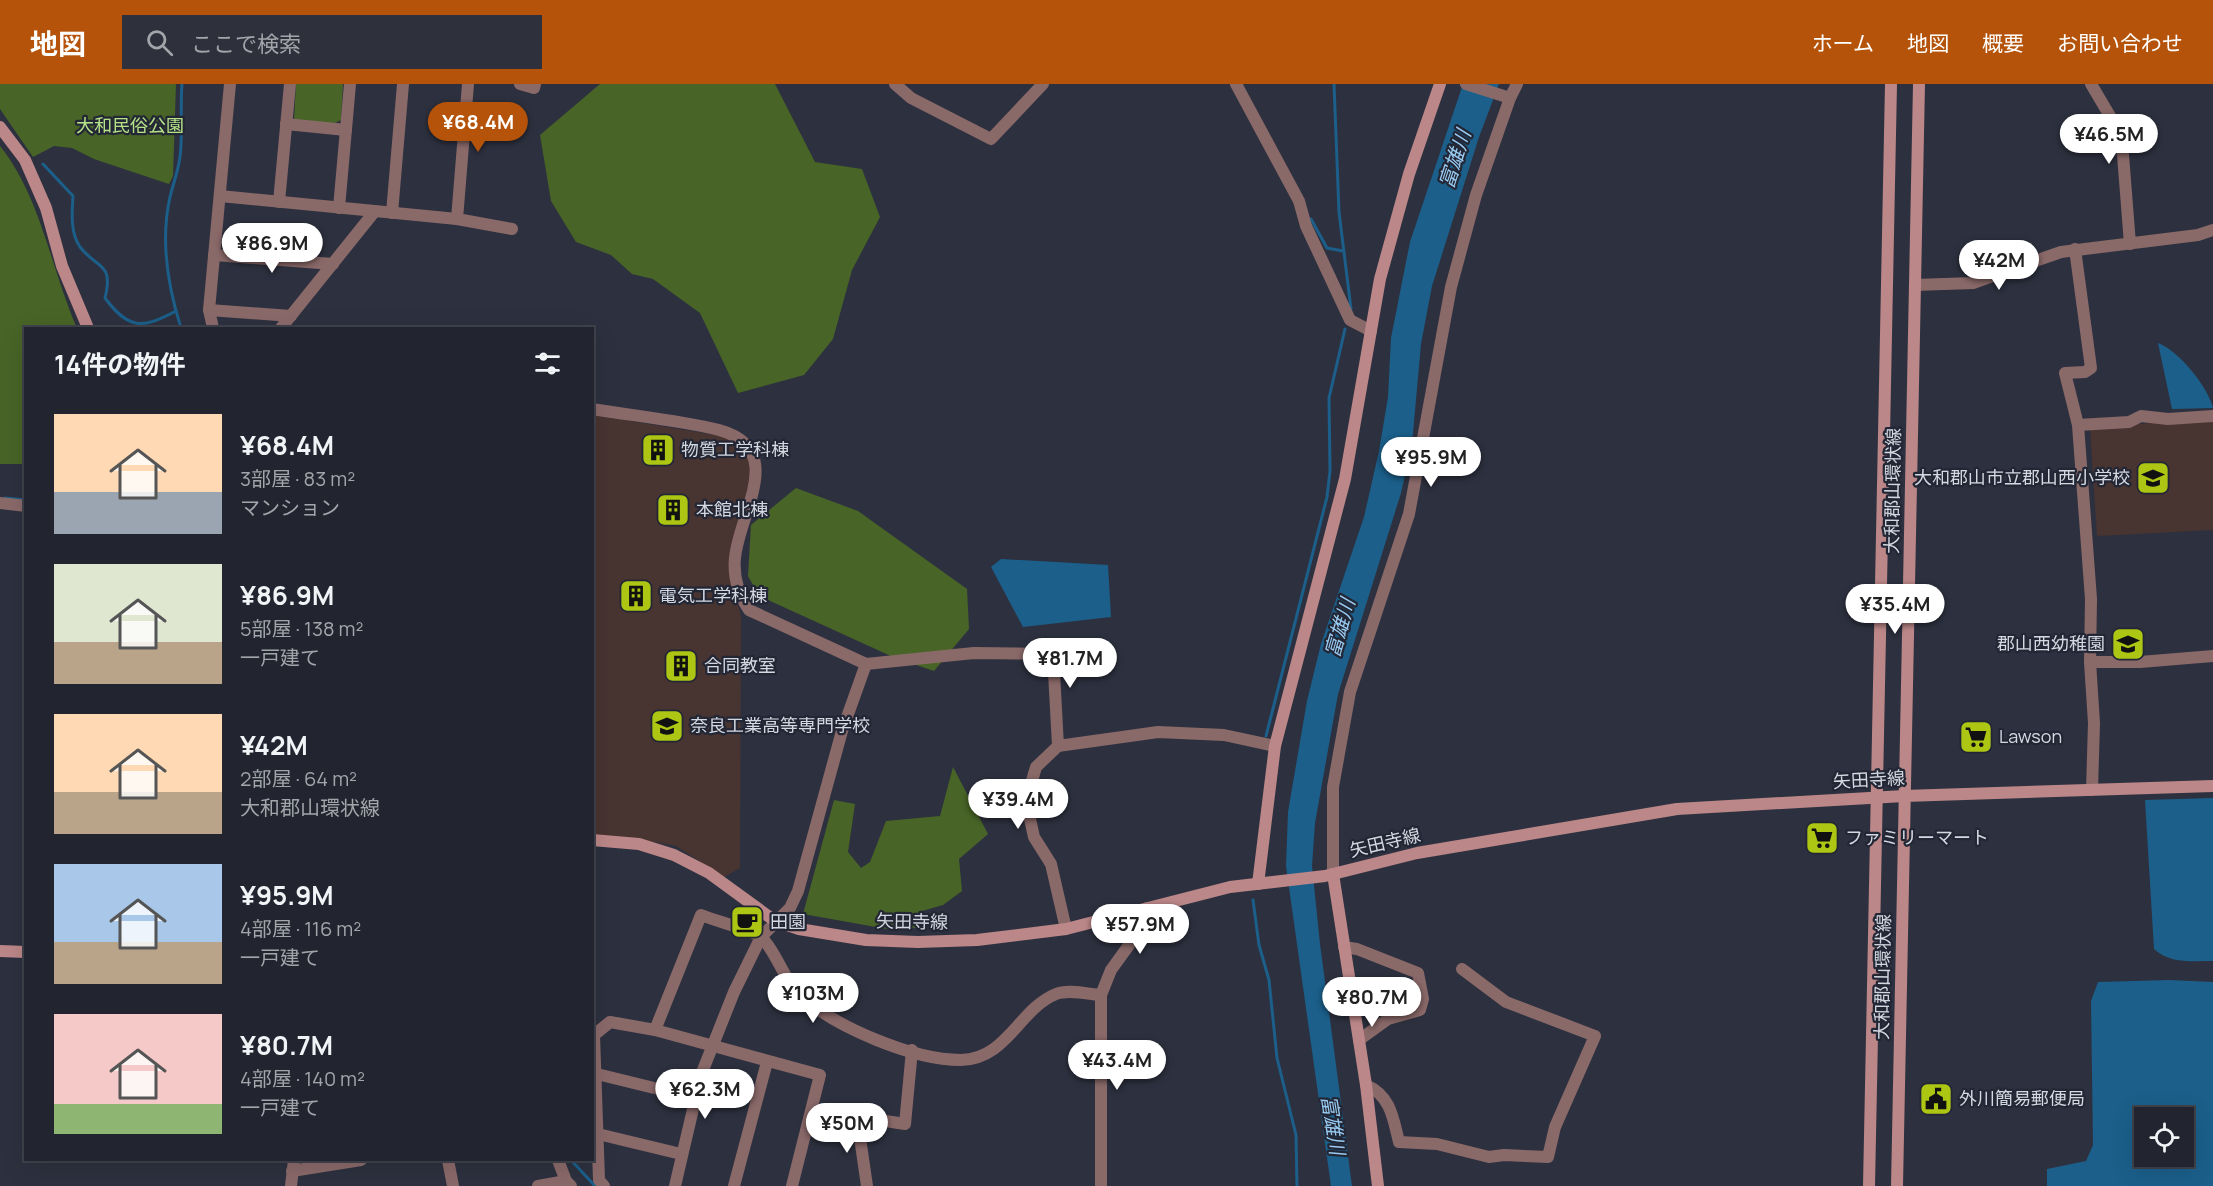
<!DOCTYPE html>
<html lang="ja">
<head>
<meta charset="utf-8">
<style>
  :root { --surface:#22252f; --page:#2e313b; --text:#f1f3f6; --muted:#a2a5aa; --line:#3f424b; --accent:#b45309 }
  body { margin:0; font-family:Manrope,"Noto Sans JP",sans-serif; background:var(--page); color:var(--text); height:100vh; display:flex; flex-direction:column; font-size:22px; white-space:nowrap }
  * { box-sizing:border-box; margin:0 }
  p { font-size:20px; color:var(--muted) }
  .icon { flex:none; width:33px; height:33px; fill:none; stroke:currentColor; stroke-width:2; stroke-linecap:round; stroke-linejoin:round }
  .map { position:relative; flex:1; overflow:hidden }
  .side { position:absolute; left:24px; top:243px; width:570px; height:834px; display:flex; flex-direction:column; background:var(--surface); border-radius:0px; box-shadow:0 6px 24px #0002,0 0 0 2px var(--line) }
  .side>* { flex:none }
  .fabs { position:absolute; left:2134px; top:1023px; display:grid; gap:12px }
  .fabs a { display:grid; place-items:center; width:60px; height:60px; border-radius:0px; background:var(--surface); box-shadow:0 6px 24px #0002,0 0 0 2px var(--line); font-size:30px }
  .price { position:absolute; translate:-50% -51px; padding:0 14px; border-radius:21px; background:#fff; color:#222; font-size:20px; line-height:39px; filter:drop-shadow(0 2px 3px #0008) }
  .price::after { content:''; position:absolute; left:50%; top:36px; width:18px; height:14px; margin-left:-9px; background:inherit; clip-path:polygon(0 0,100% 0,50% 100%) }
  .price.current { background:var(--accent); color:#fff }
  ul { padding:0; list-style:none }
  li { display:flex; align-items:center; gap:18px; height:150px; padding:0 30px }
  li span { display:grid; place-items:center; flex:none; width:168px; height:120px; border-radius:0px; color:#555 }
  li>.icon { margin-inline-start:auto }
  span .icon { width:72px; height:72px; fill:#fffc; stroke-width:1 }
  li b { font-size:26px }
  h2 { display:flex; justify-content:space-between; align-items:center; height:72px; padding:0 30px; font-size:26px }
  header { display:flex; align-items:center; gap:36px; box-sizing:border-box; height:84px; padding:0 30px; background:var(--accent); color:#fff }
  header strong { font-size:28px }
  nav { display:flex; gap:33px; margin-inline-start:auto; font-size:21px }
  .search { width:420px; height:54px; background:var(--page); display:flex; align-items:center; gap:15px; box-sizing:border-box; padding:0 21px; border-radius:0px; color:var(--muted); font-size:22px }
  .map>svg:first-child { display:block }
</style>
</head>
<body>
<header>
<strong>地図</strong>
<div class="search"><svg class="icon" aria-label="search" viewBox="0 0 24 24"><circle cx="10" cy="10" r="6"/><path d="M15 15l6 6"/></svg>ここで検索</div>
<nav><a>ホーム</a><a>地図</a><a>概要</a><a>お問い合わせ</a></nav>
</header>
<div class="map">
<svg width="2213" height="1102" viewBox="0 0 2213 1102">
  <rect width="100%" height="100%" fill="#2d313f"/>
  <g fill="#483431">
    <polygon points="593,331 728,353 739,360 753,379 732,497 741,532 740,784 724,793 676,762 626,753 593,753"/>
    <polygon points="2213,335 2213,446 2097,452 2090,343"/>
  </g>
  <g fill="#486426">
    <polygon points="0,0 176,0 173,92 169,100 94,75 72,64 54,62 33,73 0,25"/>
    <polygon points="296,0 343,0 341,36 333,40 294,35"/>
    <polygon points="600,0 775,0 815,78 862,85 880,133 852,186 833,255 804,291 738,309 700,229 653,195 632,190 611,171 576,158 551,117 540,51"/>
    <path d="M0,62C41,113 51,185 77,244H26L25,380H0Z"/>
    <polygon points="796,404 858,427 967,505 969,545 934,587 893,573 759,512 748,492 751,441"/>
    <polygon points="953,683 988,750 959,775 962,807 943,821 922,827 918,844 887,845 803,830 834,716 855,720 848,768 861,784 870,778 886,737 940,732"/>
  </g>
  <g fill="#1b5f8a" fill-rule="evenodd">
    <polygon points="1463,0 1499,0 1479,53 1432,202 1421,260 1412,360 1401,409 1338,610 1315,739 1312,782 1320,860 1352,1102 1331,1102 1286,782 1288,728 1307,617 1321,560 1364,433 1379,367 1388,313 1391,254 1410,158"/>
    <path d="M2158,259C2178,266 2208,303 2213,324L2172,325Z"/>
    <polygon points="1001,475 1108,481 1111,533 1023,543 991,483"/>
    <path d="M2213,714V877C2192,877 2170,880 2154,865L2145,716Z"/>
    <path d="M2169,896L2213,898V1102H2047V1085L2086,1077L2093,1061L2091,917L2098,898ZM2145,1034H2184V1072H2145Z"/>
  </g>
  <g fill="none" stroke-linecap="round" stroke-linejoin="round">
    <g stroke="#1b5f8a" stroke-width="3">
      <polyline points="1334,0 1339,128 1351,225"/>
      <path d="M43,80L73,112C72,128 70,149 80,163C97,185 114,178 105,214C129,246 142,245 176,227"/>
      <polyline points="1311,135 1327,164 1343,167"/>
      <path d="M181,244C168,203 160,157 170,113C173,100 178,88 180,73C183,49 180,24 182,0"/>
      <polyline points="5,414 26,416"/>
      <polyline points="1266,652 1327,413 1330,387 1329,314 1345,245"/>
      <polyline points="1253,816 1259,861 1269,896 1277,974 1296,1051 1297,1102"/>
      <polyline points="571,1076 595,1102"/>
    </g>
    <g stroke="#8a6969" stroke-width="12">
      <polyline points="520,0 534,4 535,0"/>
      <polyline points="895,0 911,14 991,55 1043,0"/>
      <polyline points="1236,0 1299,117 1306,142 1350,236 1371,247"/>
      <polyline points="1466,0 1510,14"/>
      <polyline points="2091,0 2117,44 2123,71 2130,160"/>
      <polyline points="286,40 346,46"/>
      <polyline points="220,112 457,135 512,145"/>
      <polyline points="279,118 290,0"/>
      <polyline points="339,124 350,0"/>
      <polyline points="392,129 403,0"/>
      <polyline points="457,135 468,0"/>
      <polyline points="2075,165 2091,284 2085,288 2065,289 2078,341 2091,515 2090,578 2094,639 2092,706"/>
      <polyline points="214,171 333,180"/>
      <polyline points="1915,201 1973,199 2061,168 2198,151 2213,146"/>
      <polyline points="209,226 291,232"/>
      <polyline points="213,244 209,226 230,0"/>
      <polyline points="281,244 375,127"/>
      <path d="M592,325C634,332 678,336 719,346C788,365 739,429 735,474C733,493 739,511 749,526L866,580L974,569L1053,570L1058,662L1158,648L1224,651L1275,662"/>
      <polyline points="2078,341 2129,338 2141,332 2168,335 2213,332"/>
      <polyline points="0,419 26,422"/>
      <polyline points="2090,578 2140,578 2213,572"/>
      <polyline points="1058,662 1036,683 1026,717 1034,753 1051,780 1066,845"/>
      <polyline points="1333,790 1333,703 1350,608 1409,430 1451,203 1476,111 1510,14 1517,0"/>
      <polyline points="1344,863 1357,865 1418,889 1423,915 1420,926 1388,935 1359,956"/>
      <path d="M655,946L701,831C713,836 753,847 761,853C775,865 784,896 799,910C834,943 913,976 961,976C1007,975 1019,925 1056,910C1068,905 1088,910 1101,911"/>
      <polyline points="597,990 695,1014"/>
      <path d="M1366,1001C1391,1012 1393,1034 1399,1058L1437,1060L1489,1073L1504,1071L1548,1073L1555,1043L1595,952L1506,918L1462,885"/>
      <polyline points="814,1026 905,1040 912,966"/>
      <polyline points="857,1033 867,1102"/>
      <polyline points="598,1050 681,1070"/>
      <polyline points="448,1076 453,1102"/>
      <polyline points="558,1076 566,1097 571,1102"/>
      <polyline points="292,1087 361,1076"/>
      <polyline points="291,1102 294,1076"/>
      <polyline points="538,1102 566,1097"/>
      <polyline points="604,1102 599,1096 594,951 610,938 655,946 820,991 792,1102"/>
      <polyline points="675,1102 701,991 734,908 761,853 790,824 798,807 842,647 866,580"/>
      <polyline points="734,1102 767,978"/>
      <polyline points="1101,1102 1101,911 1111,886 1145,839 1147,824"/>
    </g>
    <g stroke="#bc8788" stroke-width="12">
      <polyline points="0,43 25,76 46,124 62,182 88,244"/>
      <polyline points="592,756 639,760 674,771 709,789 775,837 799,845 866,856 918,858 977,856 1066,845 1230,803 1325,792 1417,769 1677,725 1904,712 2213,702"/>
      <polyline points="1333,790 1366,1001 1378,1102"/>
      <polyline points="1258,800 1275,662 1345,395 1380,195 1409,90 1440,0"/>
      <polyline points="0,867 26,868"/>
      <polyline points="1869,1102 1891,0"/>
      <polyline points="1897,1102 1919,0"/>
    </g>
  </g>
  <defs>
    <g id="building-square" transform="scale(1.725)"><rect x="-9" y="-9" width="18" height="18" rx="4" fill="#acc613" stroke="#232735"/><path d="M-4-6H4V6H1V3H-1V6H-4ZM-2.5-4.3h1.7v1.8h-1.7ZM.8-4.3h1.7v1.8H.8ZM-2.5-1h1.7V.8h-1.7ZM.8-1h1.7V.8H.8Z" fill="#111"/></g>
    <g id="school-square" transform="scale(1.725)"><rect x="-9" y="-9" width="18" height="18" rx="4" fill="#acc613" stroke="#232735"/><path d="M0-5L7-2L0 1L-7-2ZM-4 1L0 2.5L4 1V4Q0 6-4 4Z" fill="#111"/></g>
    <g id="supermarket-square" transform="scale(1.725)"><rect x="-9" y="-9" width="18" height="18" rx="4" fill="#acc613" stroke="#232735"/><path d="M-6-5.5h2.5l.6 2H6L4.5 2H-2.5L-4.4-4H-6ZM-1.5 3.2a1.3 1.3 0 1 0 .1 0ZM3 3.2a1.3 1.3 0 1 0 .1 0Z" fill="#111"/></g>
    <g id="cafe-square" transform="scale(1.725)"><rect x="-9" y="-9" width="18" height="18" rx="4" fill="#acc613" stroke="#232735"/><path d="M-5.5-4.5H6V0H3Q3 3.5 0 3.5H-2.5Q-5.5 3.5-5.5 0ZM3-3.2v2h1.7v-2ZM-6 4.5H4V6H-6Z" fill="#111"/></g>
    <g id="civic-square" transform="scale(1.725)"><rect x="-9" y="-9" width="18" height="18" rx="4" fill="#acc613" stroke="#232735"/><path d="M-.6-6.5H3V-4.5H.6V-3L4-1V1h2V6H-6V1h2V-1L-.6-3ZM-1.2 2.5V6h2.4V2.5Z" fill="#111"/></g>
  </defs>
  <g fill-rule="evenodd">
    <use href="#building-square" x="658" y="366"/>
    <use href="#school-square" x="2153" y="394"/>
    <use href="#building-square" x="673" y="426"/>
    <use href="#building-square" x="636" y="512"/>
    <use href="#school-square" x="2128" y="560"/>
    <use href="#building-square" x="681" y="582"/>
    <use href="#school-square" x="667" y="642"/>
    <use href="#supermarket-square" x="1976" y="653"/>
    <use href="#supermarket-square" x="1822" y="754"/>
    <use href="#cafe-square" x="747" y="838"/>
    <use href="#civic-square" x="1936" y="1015"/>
  </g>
  <g text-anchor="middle" stroke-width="4.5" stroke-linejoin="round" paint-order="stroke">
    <g font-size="18" fill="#b6e287" stroke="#232735">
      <text x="130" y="48">大和民俗公園</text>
    </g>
    <g font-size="18" fill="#d4d8e1" stroke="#232735" text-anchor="start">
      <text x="681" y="372">物質工学科棟</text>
      <text x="2130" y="400" text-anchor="end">大和郡山市立郡山西小学校</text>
      <text x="696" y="432">本館北棟</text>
      <text x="659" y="518">電気工学科棟</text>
      <text x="2105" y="566" text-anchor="end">郡山西幼稚園</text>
      <text x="704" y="588">合同教室</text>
      <text x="690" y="648">奈良工業高等専門学校</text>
      <text x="1999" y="659">Lawson</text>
      <text x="1845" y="760">ファミリーマート</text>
      <text x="770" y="844">田園</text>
      <text x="1959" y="1021">外川簡易郵便局</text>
    </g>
    <g font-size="18" fill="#d4d8e1" stroke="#232735">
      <text transform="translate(1893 407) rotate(-89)" y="6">大和郡山環状線</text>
      <text transform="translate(1869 696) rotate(-3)" y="6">矢田寺線</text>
      <text transform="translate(1385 759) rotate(-13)" y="6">矢田寺線</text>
      <text transform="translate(912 838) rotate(1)" y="6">矢田寺線</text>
      <text transform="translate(1883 893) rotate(-89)" y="6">大和郡山環状線</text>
    </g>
    <g font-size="20" font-style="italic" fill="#99cbf2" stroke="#232735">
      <text transform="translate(1455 75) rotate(-72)" y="7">富雄川</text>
      <text transform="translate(1340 544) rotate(-74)" y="7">富雄川</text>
      <text transform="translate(1333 1041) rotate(81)" y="7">富雄川</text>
    </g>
  </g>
</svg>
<div class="fabs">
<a><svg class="icon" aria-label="locate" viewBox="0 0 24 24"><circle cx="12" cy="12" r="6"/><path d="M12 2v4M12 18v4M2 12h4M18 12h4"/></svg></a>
</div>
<b class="price current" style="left:478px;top:69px">¥68.4M</b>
<b class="price" style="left:2109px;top:81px">¥46.5M</b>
<b class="price" style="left:272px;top:190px">¥86.9M</b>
<b class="price" style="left:1999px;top:207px">¥42M</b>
<b class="price" style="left:1431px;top:404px">¥95.9M</b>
<b class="price" style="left:1895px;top:551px">¥35.4M</b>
<b class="price" style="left:1070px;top:605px">¥81.7M</b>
<b class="price" style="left:1018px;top:746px">¥39.4M</b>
<b class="price" style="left:1140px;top:871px">¥57.9M</b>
<b class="price" style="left:813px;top:940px">¥103M</b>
<b class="price" style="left:1372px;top:944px">¥80.7M</b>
<b class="price" style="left:1117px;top:1007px">¥43.4M</b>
<b class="price" style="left:705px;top:1036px">¥62.3M</b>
<b class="price" style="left:847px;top:1070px">¥50M</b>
<section class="side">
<h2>14件の物件<svg class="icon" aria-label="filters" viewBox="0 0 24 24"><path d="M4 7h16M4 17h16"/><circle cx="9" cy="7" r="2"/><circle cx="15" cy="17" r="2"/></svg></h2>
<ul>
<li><span style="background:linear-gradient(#ffd9b3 65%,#9aa5b1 0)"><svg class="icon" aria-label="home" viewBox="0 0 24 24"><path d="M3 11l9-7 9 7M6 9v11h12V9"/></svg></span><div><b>¥68.4M</b><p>3部屋 · 83 m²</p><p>マンション</p></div></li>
<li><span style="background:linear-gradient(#dfe7d0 65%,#b9a48a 0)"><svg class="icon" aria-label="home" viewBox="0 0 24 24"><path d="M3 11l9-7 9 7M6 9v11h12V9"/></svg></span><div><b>¥86.9M</b><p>5部屋 · 138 m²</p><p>一戸建て</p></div></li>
<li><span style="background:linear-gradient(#ffd9b3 65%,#b9a48a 0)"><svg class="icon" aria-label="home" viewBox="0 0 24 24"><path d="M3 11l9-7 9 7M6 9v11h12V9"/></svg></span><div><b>¥42M</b><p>2部屋 · 64 m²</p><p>大和郡山環状線</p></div></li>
<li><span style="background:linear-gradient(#a9c7e8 65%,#b9a48a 0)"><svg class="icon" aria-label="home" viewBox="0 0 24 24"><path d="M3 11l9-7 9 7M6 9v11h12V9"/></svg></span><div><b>¥95.9M</b><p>4部屋 · 116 m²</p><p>一戸建て</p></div></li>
<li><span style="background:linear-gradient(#f6c9c9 75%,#8fb573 0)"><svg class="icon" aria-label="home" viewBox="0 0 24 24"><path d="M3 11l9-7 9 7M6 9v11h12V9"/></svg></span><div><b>¥80.7M</b><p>4部屋 · 140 m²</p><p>一戸建て</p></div></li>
</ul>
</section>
</div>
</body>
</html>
